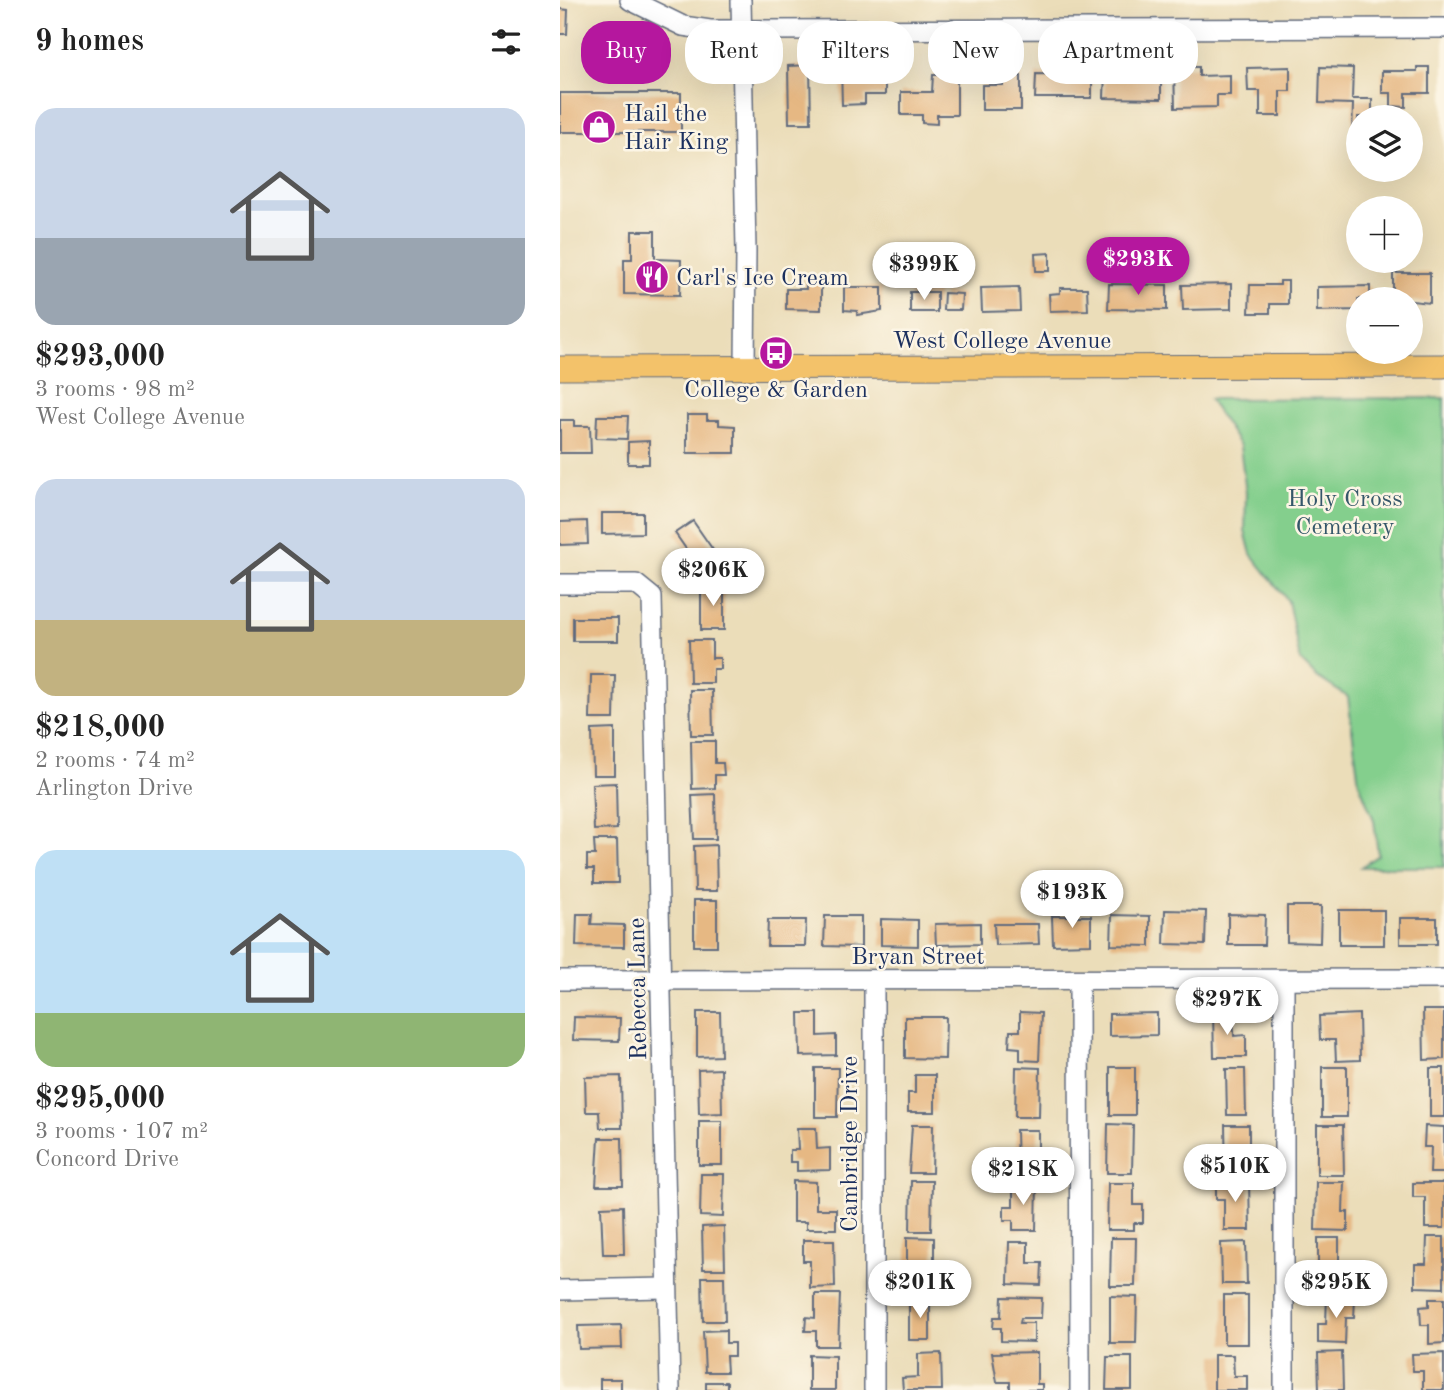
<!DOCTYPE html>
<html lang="en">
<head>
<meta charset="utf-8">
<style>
  :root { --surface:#fff; --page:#f2f2f2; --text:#222; --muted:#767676; --accent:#b5179e }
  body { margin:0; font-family:"Old Standard TT",serif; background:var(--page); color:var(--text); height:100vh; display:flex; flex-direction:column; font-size:26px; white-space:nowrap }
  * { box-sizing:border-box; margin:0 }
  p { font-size:23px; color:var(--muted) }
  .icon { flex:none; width:38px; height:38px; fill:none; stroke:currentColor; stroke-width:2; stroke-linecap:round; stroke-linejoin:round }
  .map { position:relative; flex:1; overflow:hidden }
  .sheet { display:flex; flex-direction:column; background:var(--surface); width:560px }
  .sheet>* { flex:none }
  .guide { position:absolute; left:21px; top:21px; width:665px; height:63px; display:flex; gap:14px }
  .tools { position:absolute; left:786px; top:105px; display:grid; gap:14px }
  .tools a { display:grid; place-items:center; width:77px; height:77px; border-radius:50%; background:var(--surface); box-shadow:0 7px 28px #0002; font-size:35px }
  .price { position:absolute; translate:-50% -60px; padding:0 16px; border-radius:24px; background:#fff; color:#222; font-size:23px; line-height:46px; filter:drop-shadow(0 2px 4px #0008) }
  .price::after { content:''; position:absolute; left:50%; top:42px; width:21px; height:16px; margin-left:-10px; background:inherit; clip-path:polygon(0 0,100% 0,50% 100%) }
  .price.current { background:var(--accent); color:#fff }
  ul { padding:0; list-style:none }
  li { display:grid; align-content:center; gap:14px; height:371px; padding:0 35px }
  li span { display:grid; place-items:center; height:217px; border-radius:21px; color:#555 }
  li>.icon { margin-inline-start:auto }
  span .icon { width:126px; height:126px; fill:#fffc; stroke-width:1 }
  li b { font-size:30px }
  h2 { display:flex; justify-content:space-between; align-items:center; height:84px; padding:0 35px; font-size:30px }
  .pill { padding:0 24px; border-radius:28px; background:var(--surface); box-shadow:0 7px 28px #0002; font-size:24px; line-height:63px }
  .pill.current { background:var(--accent); color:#fff }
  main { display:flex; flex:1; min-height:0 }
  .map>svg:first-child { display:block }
</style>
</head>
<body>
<main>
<section class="sheet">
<h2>9 homes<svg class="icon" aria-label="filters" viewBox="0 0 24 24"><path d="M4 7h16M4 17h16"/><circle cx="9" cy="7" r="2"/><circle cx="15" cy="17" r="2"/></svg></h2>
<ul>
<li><span style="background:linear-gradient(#c9d6e8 60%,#9aa5b1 0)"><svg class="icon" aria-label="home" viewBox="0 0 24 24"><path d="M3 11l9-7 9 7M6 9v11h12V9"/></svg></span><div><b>$293,000</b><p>3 rooms · 98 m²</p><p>West College Avenue</p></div></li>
<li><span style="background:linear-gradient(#c9d6e8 65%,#c2b280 0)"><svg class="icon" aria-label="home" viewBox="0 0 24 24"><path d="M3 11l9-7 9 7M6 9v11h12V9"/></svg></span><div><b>$218,000</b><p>2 rooms · 74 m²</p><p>Arlington Drive</p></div></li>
<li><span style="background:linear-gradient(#bfe0f5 75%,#8fb573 0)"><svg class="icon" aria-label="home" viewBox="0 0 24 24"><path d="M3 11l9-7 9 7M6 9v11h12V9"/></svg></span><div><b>$295,000</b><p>3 rooms · 107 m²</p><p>Concord Drive</p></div></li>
</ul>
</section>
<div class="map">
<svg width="884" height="1390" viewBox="0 0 884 1390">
  <rect width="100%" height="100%" fill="#fcf5e5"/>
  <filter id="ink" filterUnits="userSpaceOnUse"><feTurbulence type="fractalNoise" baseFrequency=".0143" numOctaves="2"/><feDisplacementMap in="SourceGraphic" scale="14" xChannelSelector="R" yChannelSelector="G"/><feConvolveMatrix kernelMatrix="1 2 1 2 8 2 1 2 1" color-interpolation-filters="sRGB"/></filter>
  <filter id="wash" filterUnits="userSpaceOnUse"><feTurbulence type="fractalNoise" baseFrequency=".00686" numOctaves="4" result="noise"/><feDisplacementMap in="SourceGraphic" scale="28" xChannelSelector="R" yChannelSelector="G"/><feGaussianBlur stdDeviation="1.57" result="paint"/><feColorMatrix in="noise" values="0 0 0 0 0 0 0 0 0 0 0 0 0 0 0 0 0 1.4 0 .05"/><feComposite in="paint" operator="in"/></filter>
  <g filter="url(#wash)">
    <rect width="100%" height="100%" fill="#ebddb9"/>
    <polygon fill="#84cf8d" stroke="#507f76" stroke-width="2" points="884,398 884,867 801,867 818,855 814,820 799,783 788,697 757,677 740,660 728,601 691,554 685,531 686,493 680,446 649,399"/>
    <g id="blocks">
      <g fill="#e6b883">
        <polygon points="0,9 8,10 7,34 0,34"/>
        <polygon points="37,32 55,33 55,49 36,49"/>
        <polygon points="250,65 251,123 229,123 228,66"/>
        <polygon points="281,65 305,65 305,75 325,75 325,95 305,95 305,104 282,105"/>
        <polygon points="614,67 639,67 639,76 670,75 670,95 657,95 657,107 615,108"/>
        <polygon points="730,67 730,91 720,91 720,116 700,116 700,91 688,91 687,68"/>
        <polygon points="760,67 793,68 792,99 812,99 812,117 798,117 798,137 792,137 793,104 759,103"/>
        <polygon points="857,67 869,67 869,93 846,93 846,107 831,106 831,93 822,93 822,71 857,71"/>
        <polygon points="545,71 568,72 568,76 601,77 601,99 544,98"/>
        <polygon points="476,74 532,75 532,98 475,98"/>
        <polygon points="373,75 397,75 397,115 377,115 377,124 362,123 362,115 341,115 341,92 372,92"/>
        <polygon points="443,76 461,76 461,110 422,110 422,85 443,85"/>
        <rect x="0" y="93" width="121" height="39"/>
        <polygon points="72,231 95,231 95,259 121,260 120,295 64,294 64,259 72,259"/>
        <polygon points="490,253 490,271 476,271 475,254"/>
        <polygon points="833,273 870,273 870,303 833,299"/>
        <polygon points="246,280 261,280 261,310 226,309 226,289 246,289"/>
        <polygon points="720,281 728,281 728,304 710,304 710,313 689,313 690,285 720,285"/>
        <polygon points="549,284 607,285 607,310 548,309"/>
        <polygon points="671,284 671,309 623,310 622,285"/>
        <polygon points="810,286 810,299 798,299 798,310 757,311 757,287"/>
        <polygon points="284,287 322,287 322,311 297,315 297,311 284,310"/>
        <polygon points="459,287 460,311 422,312 421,288"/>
        <polygon points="500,288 527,288 528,310 490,311 489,294 500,293"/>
        <rect x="350" y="292" width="27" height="20"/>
        <polygon points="384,293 402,294 401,310 383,310"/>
        <polygon points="127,415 147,415 147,420 159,420 159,425 175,426 175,453 127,453"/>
        <polygon points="37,416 68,416 67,439 36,438"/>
        <polygon points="0,420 14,420 14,426 30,426 31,453 0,453"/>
        <polygon points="89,441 89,464 68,464 68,442"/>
        <polygon points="42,513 83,513 83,533 42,534"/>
        <polygon points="27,521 28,544 0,545 0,522"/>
        <polygon points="133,521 160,560 142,572 115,533"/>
        <polygon points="164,586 164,630 141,630 141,587"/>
        <rect x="13" y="618" width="45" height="23"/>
        <polygon points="129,640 152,640 152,658 160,658 160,669 153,669 153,683 130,683"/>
        <polygon points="31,675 55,675 54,719 30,719"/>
        <polygon points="130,690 152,690 153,735 131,735"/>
        <polygon points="55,729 55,775 33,775 32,730"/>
        <polygon points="131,741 155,741 155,763 163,763 164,775 155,775 155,788 132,789"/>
        <polygon points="56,783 57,829 34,830 32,784"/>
        <polygon points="155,794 156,839 134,839 132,795"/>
        <polygon points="34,840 57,840 58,883 34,883 34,869 27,869 27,855 35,855"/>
        <polygon points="156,845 157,891 135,891 134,846"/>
        <rect x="134" y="900" width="23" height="46"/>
        <polygon points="727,906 761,906 760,943 727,942"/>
        <polygon points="605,910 646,911 645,945 604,944"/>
        <rect x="779" y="910" width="45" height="35"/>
        <polygon points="17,914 32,914 31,924 64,925 64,947 16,946"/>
        <polygon points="668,914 705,915 704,945 668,945"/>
        <polygon points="552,915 590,916 590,946 551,945"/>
        <polygon points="265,916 301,916 301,947 264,946"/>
        <polygon points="492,916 531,916 531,944 493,945"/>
        <rect x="840" y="918" width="37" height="26"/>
        <polygon points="321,919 358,920 358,946 321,945"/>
        <polygon points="208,920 246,920 245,946 207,946"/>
        <polygon points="420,923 420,944 376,945 375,924"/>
        <polygon points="434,924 478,924 479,944 435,945"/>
        <polygon points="863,1010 884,1010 884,1059 864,1060"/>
        <polygon points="653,1011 673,1011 674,1036 686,1035 686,1057 654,1057"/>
        <polygon points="137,1012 160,1012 161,1056 137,1057"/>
        <polygon points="460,1012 481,1013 479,1061 460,1060 460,1048 449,1047 450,1031 460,1031"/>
        <polygon points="239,1013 258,1013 258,1036 276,1035 276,1055 240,1056"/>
        <polygon points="597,1013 597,1035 549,1036 549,1014"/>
        <polygon points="799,1014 800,1060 776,1061 775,1040 760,1040 759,1016"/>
        <polygon points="14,1017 60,1018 59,1041 13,1040"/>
        <polygon points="345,1017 386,1017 385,1059 345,1058"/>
        <polygon points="456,1067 480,1068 479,1117 455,1117"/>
        <rect x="550" y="1067" width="25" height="48"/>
        <rect x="762" y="1067" width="25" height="50"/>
        <polygon points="255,1068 278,1068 277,1117 255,1117"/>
        <rect x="870" y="1068" width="14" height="49"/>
        <polygon points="161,1069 162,1113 139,1114 138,1070"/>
        <polygon points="666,1069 685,1069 686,1115 667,1115"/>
        <polygon points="355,1075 375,1075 375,1112 348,1112 348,1093 355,1093"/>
        <polygon points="61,1076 62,1128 40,1128 39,1112 26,1112 25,1077"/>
        <rect x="139" y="1121" width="23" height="44"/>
        <polygon points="548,1124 573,1125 572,1173 547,1173"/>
        <polygon points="352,1125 373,1125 372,1173 349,1173"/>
        <polygon points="665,1125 689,1125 689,1171 666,1172"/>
        <polygon points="757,1125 783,1125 784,1175 757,1175"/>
        <polygon points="865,1126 884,1127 884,1173 870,1173 871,1147 864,1147"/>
        <polygon points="237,1128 256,1128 257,1149 270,1148 270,1170 237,1171 237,1162 230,1162 230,1150 238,1150"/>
        <polygon points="456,1130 478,1130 478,1168 457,1169"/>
        <polygon points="39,1138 62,1138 63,1186 36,1186"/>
        <polygon points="141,1174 164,1174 163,1217 140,1216"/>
        <polygon points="233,1181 256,1182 256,1209 276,1209 276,1229 246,1229 246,1222 233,1222"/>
        <polygon points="351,1181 372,1181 371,1231 350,1231"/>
        <polygon points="689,1181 690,1230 664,1230 664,1199 656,1199 656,1182"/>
        <polygon points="756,1182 784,1182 783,1212 788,1212 788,1231 755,1230"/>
        <polygon points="453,1183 477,1183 476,1230 453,1230 453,1220 444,1220 444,1206 453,1206"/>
        <polygon points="548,1183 574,1183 574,1205 583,1205 583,1223 574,1223 574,1230 547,1230"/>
        <polygon points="853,1183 884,1183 884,1228 865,1228 865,1197 853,1197"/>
        <polygon points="63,1206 64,1254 43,1254 41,1207"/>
        <polygon points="164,1226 165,1269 143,1269 142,1227"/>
        <polygon points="347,1237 374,1238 374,1265 383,1265 382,1289 347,1288"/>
        <polygon points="867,1237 884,1237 884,1288 855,1287 855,1264 866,1264"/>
        <polygon points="551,1238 576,1238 575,1286 550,1286"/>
        <polygon points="758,1238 779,1238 779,1265 793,1265 793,1278 779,1278 779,1286 758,1286"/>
        <polygon points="243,1240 274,1240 275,1287 250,1288 250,1261 243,1261"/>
        <polygon points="449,1242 468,1242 468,1263 482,1263 481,1285 448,1284"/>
        <polygon points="686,1242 687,1284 662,1284 661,1243"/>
        <polygon points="142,1277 164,1277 165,1321 143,1321"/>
        <polygon points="255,1294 280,1294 278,1346 256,1346 256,1331 245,1331 246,1317 255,1318"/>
        <rect x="664" y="1295" width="24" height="49"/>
        <polygon points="767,1295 795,1298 794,1318 786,1318 785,1344 758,1343 758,1324 766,1324"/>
        <polygon points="550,1296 577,1297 576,1343 550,1343"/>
        <polygon points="442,1297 482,1298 481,1318 461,1318 460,1323 474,1323 474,1342 441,1341 441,1328 433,1328 434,1317 441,1317"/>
        <polygon points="869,1299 884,1299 884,1343 869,1344 869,1325 861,1325 860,1307 869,1306"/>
        <polygon points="370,1300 370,1340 349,1340 349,1301"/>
        <polygon points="61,1325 62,1348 19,1349 18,1326"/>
        <polygon points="166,1330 166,1343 174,1343 174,1356 166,1356 167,1372 145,1372 143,1331"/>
        <polygon points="477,1352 477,1384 482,1384 482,1390 450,1390 450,1382 437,1382 432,1353"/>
        <polygon points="782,1352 783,1390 759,1390 758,1353"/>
        <polygon points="381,1353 382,1390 343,1390 342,1378 358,1377 358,1354"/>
        <polygon points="884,1353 884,1390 863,1390 863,1371 853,1371 852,1354"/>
        <polygon points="249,1355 275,1356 275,1390 249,1390"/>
        <polygon points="654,1355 673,1355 674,1376 687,1376 687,1390 654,1390"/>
        <polygon points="547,1357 572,1357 572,1390 546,1390"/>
        <rect x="40" y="1379" width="21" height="11"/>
        <rect x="146" y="1382" width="21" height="8"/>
      </g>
    </g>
  </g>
  <g filter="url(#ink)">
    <use href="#blocks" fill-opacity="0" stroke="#646c7e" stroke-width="2"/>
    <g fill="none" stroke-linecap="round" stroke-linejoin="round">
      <g stroke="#646c7e" stroke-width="22">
        <g id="minor">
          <polyline points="70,0 123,26 150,30 884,28"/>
          <polyline points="181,0 186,251 185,367"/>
          <polyline points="0,584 76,584 92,597 110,1390"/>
          <polyline points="0,980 884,979"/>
          <polyline points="314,981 314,1390"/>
          <polyline points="519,981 520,1390"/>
          <polyline points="724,981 724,1390"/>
          <polyline points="0,1290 106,1288"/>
        </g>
      </g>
      <g stroke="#646c7e" stroke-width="25">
        <polyline id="major" points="0,368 884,366"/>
      </g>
      <use href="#minor" stroke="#fff" stroke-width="19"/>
      <use href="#major" stroke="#f3c26a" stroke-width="23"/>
    </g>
  </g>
  <defs>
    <g id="shop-disc" transform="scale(1.75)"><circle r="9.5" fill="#b5179e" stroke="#fcf5e5"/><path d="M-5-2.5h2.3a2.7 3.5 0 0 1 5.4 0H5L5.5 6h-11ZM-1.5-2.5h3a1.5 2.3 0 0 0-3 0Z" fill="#fff"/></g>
    <g id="restaurant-disc" transform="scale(1.75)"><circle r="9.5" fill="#b5179e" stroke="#fcf5e5"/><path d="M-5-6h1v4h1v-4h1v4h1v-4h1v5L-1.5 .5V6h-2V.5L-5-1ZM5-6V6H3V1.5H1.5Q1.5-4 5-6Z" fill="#fff"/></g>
    <g id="bus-disc" transform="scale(1.75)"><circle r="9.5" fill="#b5179e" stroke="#fcf5e5"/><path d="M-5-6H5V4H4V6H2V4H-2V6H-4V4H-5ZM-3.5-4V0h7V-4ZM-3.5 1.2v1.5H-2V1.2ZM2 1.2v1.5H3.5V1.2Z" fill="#fff"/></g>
  </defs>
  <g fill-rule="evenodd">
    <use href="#shop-disc" x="39" y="127"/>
    <use href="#restaurant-disc" x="92" y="277"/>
    <use href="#bus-disc" x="216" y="353"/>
  </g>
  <g text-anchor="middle" stroke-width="5" stroke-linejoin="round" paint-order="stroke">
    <g font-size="24" fill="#1b2f5e" stroke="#fcf5e5" text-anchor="start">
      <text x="64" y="121">Hail the<tspan x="64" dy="28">Hair King</tspan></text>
      <text x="116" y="285">Carl's Ice Cream</text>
      <text x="216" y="397" text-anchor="middle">College &amp; Garden</text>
    </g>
    <g font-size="24" fill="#1b2f5e" stroke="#fcf5e5">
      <text x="442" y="348">West College Avenue</text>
      <text x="358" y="964">Bryan Street</text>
      <text transform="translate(77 989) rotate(-91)" y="8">Rebecca Lane</text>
      <text transform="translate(289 1144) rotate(-90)" y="8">Cambridge Drive</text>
    </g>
    <g font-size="24" fill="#35576a" stroke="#fcf5e5">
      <text x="785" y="506">Holy Cross<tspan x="785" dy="28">Cemetery</tspan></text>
    </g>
  </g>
</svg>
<div class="tools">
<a><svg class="icon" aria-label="layers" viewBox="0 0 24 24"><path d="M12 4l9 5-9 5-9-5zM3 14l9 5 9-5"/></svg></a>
<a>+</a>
<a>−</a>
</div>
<b class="price current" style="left:578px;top:297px">$293K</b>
<b class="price" style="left:364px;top:302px">$399K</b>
<b class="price" style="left:153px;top:608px">$206K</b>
<b class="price" style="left:512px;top:930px">$193K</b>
<b class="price" style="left:667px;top:1037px">$297K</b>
<b class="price" style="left:675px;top:1204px">$510K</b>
<b class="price" style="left:463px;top:1207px">$218K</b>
<b class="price" style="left:360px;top:1320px">$201K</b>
<b class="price" style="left:776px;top:1320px">$295K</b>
<div class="guide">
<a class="pill current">Buy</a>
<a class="pill">Rent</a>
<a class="pill">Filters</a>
<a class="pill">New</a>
<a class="pill">Apartment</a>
</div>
</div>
</main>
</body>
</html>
